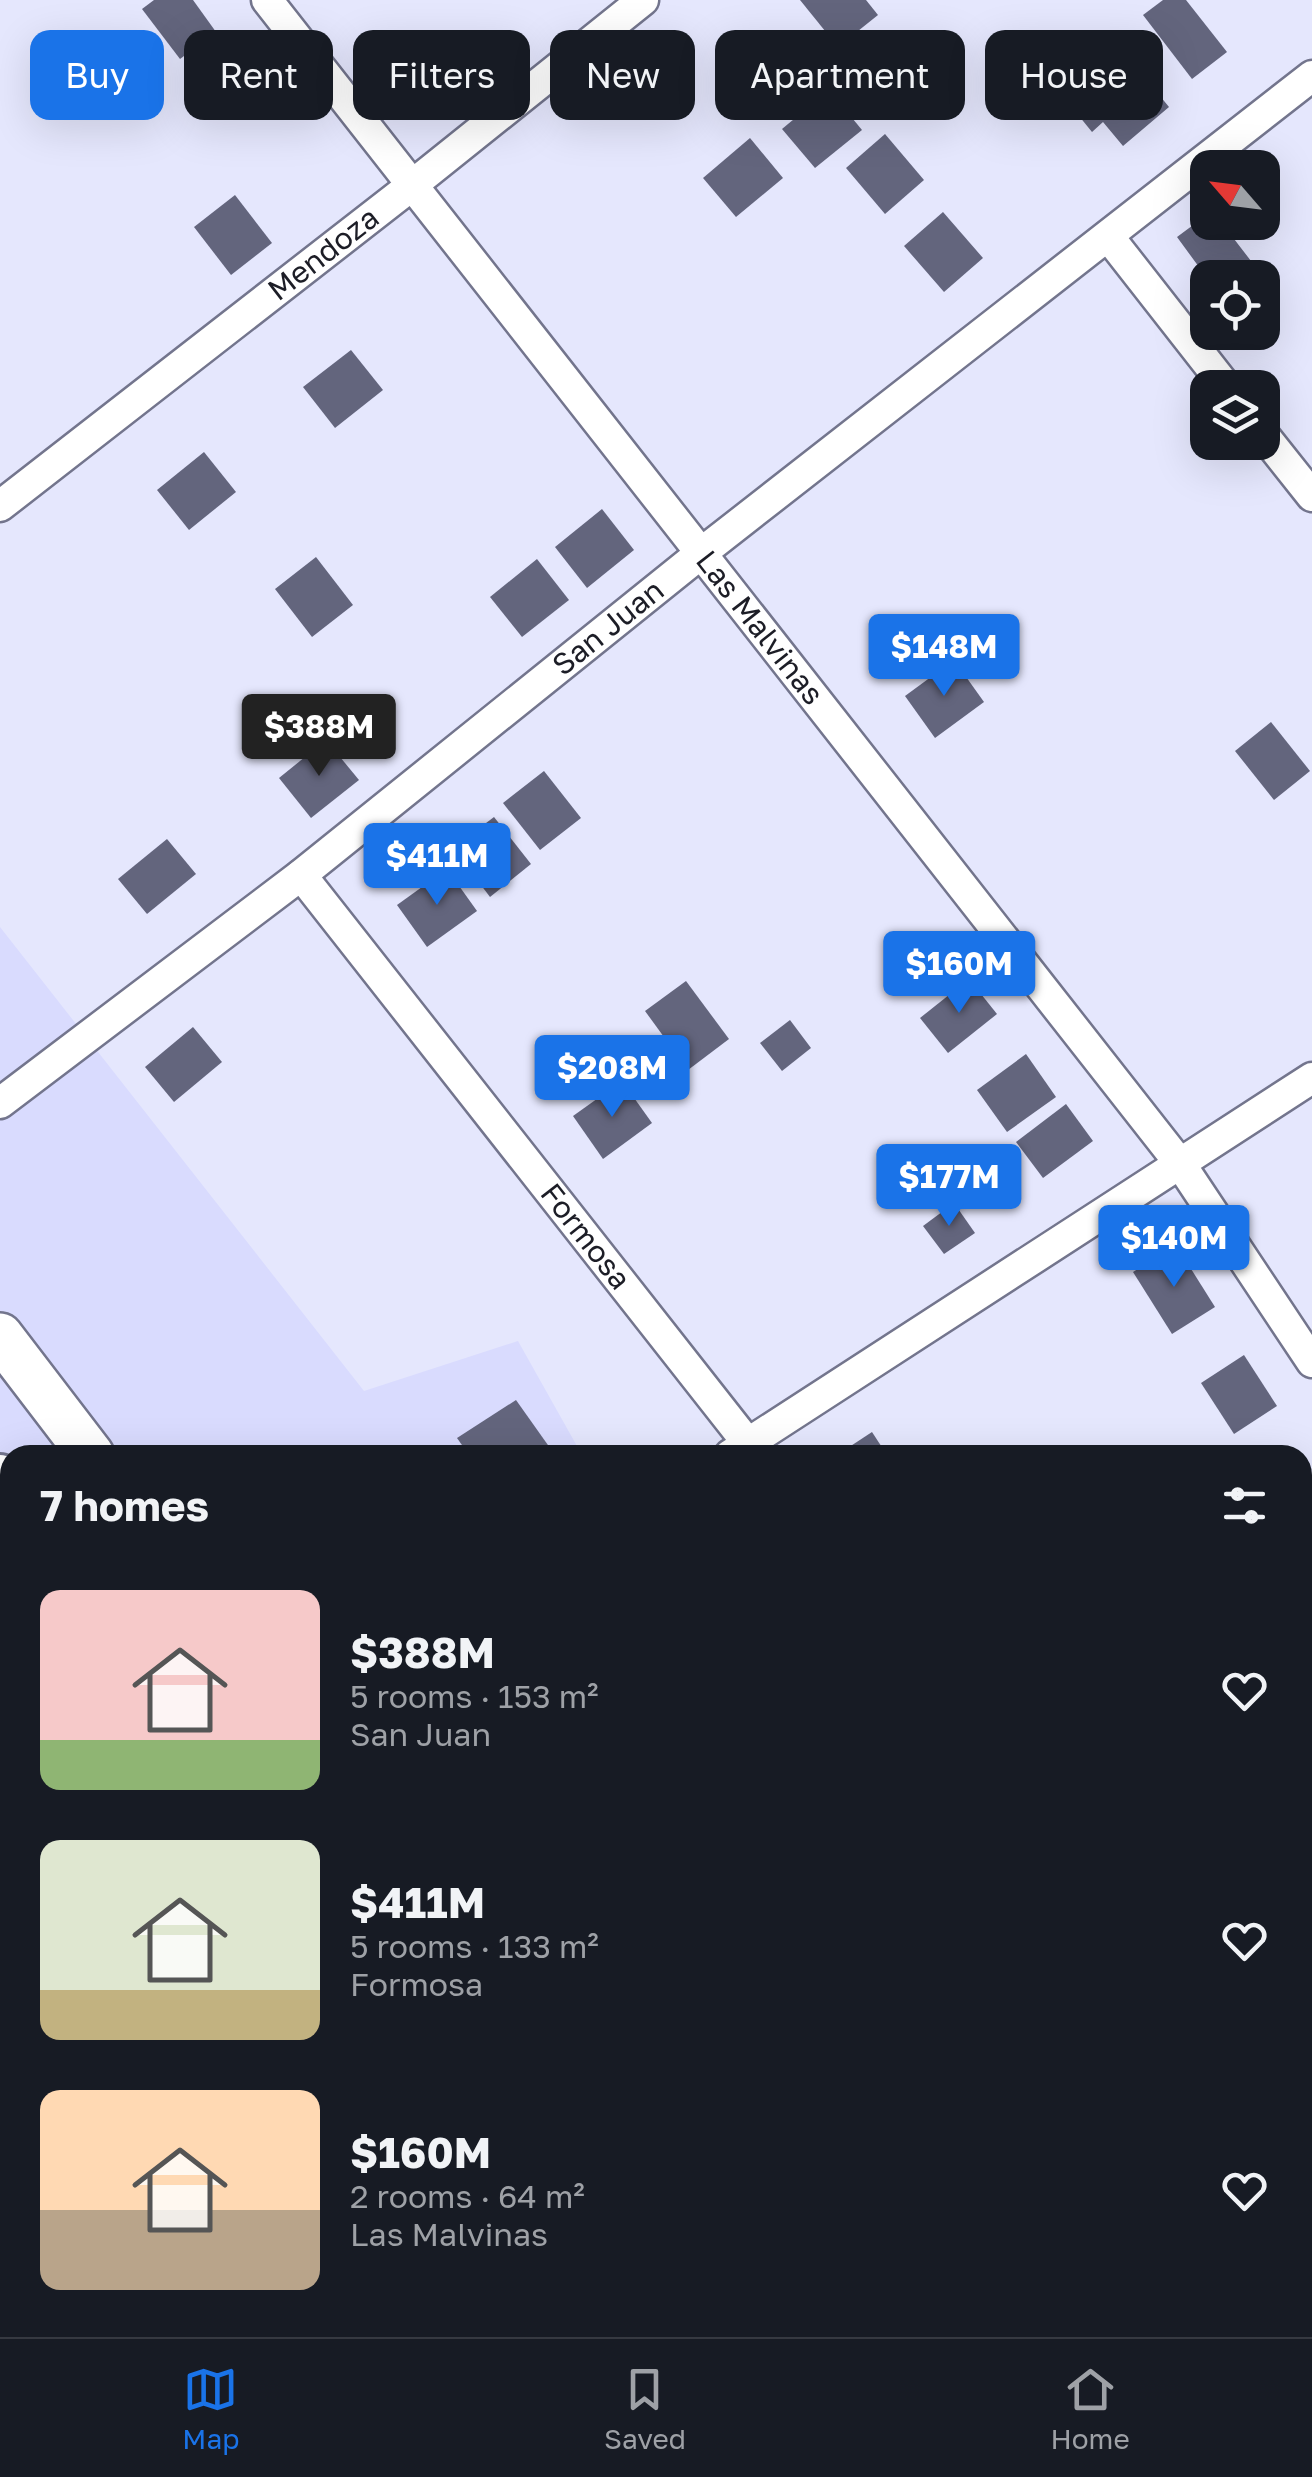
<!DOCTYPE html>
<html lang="en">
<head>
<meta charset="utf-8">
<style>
  :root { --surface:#171b24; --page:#20242c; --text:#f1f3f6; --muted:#9ea1a6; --line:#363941; --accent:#1a73e8 }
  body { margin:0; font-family:"Golos Text",sans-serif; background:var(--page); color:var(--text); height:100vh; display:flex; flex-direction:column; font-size:38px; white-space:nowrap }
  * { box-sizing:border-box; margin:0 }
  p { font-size:32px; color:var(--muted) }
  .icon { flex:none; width:55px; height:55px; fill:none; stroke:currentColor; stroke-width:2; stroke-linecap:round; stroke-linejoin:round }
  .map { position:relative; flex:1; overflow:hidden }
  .drawer { position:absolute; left:0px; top:1445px; width:1312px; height:892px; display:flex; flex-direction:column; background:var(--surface); border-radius:30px 30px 0 0; box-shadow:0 10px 40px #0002 }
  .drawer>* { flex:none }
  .banner { position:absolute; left:30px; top:30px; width:1252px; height:90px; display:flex; gap:20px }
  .needle { width:65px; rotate:298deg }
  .buttons { position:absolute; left:1190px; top:150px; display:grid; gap:20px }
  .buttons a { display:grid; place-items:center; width:90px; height:90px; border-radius:20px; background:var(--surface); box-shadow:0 10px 40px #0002; font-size:50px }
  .price { position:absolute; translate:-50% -85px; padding:0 22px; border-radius:10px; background:var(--accent); color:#fff; font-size:32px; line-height:65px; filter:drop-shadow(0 2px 5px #0008) }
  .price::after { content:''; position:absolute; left:50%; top:60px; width:30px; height:22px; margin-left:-15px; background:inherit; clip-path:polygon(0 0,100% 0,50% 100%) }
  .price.active { background:#222; color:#fff }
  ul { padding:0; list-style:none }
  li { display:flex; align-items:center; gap:30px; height:250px; padding:0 40px }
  li span { display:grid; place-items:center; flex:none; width:280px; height:200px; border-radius:20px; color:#555 }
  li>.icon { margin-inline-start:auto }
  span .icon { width:120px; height:120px; fill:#fffc; stroke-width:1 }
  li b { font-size:42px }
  h2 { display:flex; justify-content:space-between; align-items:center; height:120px; padding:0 40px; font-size:42px }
  .pill { padding:0 35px; border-radius:20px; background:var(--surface); box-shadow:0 10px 40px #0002; font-size:35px; line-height:90px }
  .pill.active { background:var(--accent); color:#fff }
  .tab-bar { display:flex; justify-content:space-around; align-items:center; height:140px; border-top:2px solid var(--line); background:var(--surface); font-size:28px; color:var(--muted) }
  .tab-bar a { display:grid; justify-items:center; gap:5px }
  .tab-bar .active { color:var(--accent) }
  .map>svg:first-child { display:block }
</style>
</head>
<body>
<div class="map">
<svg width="1312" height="2337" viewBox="0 0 1312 2337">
  <rect width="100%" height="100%" fill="#e5e7fd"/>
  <g fill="#d9dbfe">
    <polygon points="0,927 364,1391 518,1341 582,1455 10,1455 10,1794 0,1797"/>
    <polygon points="433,2328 1106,2328 1113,2337 439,2337"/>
  </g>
  <g fill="#63657d">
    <polygon points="154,0 193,0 216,32 180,59 142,9"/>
    <polygon points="800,0 866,0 878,15 838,47"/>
    <polygon points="1163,0 1186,0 1227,52 1192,79 1143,15"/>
    <polygon points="1133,63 1169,107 1123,146 1103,122 1092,132 1066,100 1082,86 1091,98"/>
    <polygon points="829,90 862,130 815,168 782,129"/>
    <polygon points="885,134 924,180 885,214 846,168"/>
    <polygon points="750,138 783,178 736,217 703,178"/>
    <polygon points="235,195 272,243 231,275 194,227"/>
    <polygon points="943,212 983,258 944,292 904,246"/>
    <polygon points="1208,214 1208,222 1221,222 1261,274 1256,278 1207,278 1177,237"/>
    <polygon points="351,350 383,390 335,428 303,387"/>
    <polygon points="204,452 236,492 189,530 157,490"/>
    <polygon points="602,509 634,550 587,588 555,547"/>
    <polygon points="316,557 353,605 312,637 275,589"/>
    <polygon points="537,559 569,600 522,637 490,597"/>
    <polygon points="954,660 984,702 935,738 905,696"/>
    <polygon points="1271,722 1310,771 1274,800 1235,751"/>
    <polygon points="326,740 359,780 311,818 279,778"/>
    <polygon points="544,771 581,818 540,850 503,803"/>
    <polygon points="494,817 531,864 490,897 453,848"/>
    <polygon points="167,839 196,874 147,914 118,879"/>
    <polygon points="447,869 477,911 427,947 397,905"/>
    <polygon points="969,979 997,1014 948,1053 920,1018"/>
    <polygon points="686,981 729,1039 688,1070 645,1011"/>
    <polygon points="790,1020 811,1048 782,1071 760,1043"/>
    <polygon points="193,1027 222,1062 174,1102 145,1067"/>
    <polygon points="1026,1054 1056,1097 1007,1132 977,1090"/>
    <polygon points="622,1081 652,1123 603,1159 573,1116"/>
    <polygon points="1066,1104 1093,1141 1043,1178 1016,1142"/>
    <polygon points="954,1203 975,1233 944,1254 923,1226"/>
    <polygon points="1176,1245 1215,1307 1172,1334 1133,1272"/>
    <polygon points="1244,1355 1277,1406 1234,1434 1201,1383"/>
    <polygon points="516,1400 555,1455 469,1455 457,1438"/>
    <polygon points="872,1432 887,1455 837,1455"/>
    <polygon points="1312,1506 1312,1562 1302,1547 1302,1512"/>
    <polygon points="1302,1880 1312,1895 1312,1934 1302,1940"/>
    <polygon points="1312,1980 1312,2010 1302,1996 1302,1986"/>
  </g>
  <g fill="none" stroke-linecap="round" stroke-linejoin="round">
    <g stroke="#73758d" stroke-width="35">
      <g id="minor">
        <path id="s1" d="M267,0L1181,1165L1312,1362"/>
        <polyline points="1108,236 1227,388"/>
        <polyline points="1262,433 1312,496"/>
        <path id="s2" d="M0,506L411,186L643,0"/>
        <path id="s3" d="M301,875L757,1455"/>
        <path id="s4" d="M0,1103L301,875L700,554L1312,76"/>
        <polyline points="730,1455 1312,1078"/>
        <polyline points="0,1806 10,1799"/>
        <polyline points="1302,2106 1312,2100"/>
        <polyline points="410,2337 423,2328"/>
        <polyline points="930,2337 946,2328"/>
      </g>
    </g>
    <g stroke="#73758d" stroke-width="48">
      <g id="secondary">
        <polyline points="0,1476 10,1495"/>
        <polyline points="460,2328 465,2337"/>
      </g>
    </g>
    <g stroke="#73758d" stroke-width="50">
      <g id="primary">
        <polyline points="0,1336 91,1455"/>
        <polyline points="784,2328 791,2337"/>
      </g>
    </g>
    <use href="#minor" stroke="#fff" stroke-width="30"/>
    <use href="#secondary" stroke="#fff" stroke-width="42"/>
    <use href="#primary" stroke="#fff" stroke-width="45"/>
  </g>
  <g text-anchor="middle" stroke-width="10" stroke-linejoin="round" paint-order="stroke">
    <g font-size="30" fill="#1c1d26" stroke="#e5e7fd">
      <text dy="10" stroke="none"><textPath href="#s2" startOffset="410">Mendoza</textPath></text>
      <text dy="10" stroke="none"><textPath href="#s4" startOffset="772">San Juan</textPath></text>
      <text dy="10" stroke="none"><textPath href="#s1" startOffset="798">Las Malvinas</textPath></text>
      <text dy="10" stroke="none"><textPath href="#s3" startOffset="460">Formosa</textPath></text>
    </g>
  </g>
</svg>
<div class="buttons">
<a><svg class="needle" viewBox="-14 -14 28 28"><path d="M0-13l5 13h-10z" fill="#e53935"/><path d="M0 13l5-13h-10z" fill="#9ea1a6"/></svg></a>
<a><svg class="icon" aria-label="locate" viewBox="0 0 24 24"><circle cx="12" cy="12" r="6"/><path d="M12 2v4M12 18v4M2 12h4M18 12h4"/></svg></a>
<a><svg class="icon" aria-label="layers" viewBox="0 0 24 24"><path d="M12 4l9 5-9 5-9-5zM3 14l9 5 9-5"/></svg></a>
</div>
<b class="price" style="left:944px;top:699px">$148M</b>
<b class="price active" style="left:319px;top:779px">$388M</b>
<b class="price" style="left:437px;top:908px">$411M</b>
<b class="price" style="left:959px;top:1016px">$160M</b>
<b class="price" style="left:612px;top:1120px">$208M</b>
<b class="price" style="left:949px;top:1229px">$177M</b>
<b class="price" style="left:1174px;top:1290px">$140M</b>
<div class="banner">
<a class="pill active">Buy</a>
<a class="pill">Rent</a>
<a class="pill">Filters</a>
<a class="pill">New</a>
<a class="pill">Apartment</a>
<a class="pill">House</a>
</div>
<section class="drawer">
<h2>7 homes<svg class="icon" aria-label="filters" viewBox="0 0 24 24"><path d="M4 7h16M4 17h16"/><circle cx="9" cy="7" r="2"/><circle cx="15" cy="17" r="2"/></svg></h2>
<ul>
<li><span style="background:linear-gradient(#f6c9c9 75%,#8fb573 0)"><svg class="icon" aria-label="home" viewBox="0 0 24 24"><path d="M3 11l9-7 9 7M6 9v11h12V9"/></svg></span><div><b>$388M</b><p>5 rooms · 153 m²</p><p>San Juan</p></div><svg class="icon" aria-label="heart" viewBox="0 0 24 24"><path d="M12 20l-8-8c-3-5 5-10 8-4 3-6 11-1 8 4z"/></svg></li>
<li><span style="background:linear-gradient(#dfe7d0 75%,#c2b280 0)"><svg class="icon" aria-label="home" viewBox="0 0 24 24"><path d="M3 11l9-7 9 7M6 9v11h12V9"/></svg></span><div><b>$411M</b><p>5 rooms · 133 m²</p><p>Formosa</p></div><svg class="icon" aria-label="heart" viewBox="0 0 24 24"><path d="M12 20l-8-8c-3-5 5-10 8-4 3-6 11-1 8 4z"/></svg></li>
<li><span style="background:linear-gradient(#ffd9b3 60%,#b9a48a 0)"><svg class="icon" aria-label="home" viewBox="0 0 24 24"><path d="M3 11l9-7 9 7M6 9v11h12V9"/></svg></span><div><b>$160M</b><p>2 rooms · 64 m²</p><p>Las Malvinas</p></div><svg class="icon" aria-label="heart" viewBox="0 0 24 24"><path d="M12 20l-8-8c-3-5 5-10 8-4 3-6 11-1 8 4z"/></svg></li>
</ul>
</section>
</div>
<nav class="tab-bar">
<a class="active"><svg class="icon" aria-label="map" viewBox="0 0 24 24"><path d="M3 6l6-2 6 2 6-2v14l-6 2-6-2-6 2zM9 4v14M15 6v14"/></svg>Map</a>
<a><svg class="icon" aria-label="saved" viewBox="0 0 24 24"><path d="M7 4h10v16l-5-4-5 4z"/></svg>Saved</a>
<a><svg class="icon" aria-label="home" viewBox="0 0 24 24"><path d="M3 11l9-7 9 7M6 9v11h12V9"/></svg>Home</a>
</nav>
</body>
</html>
